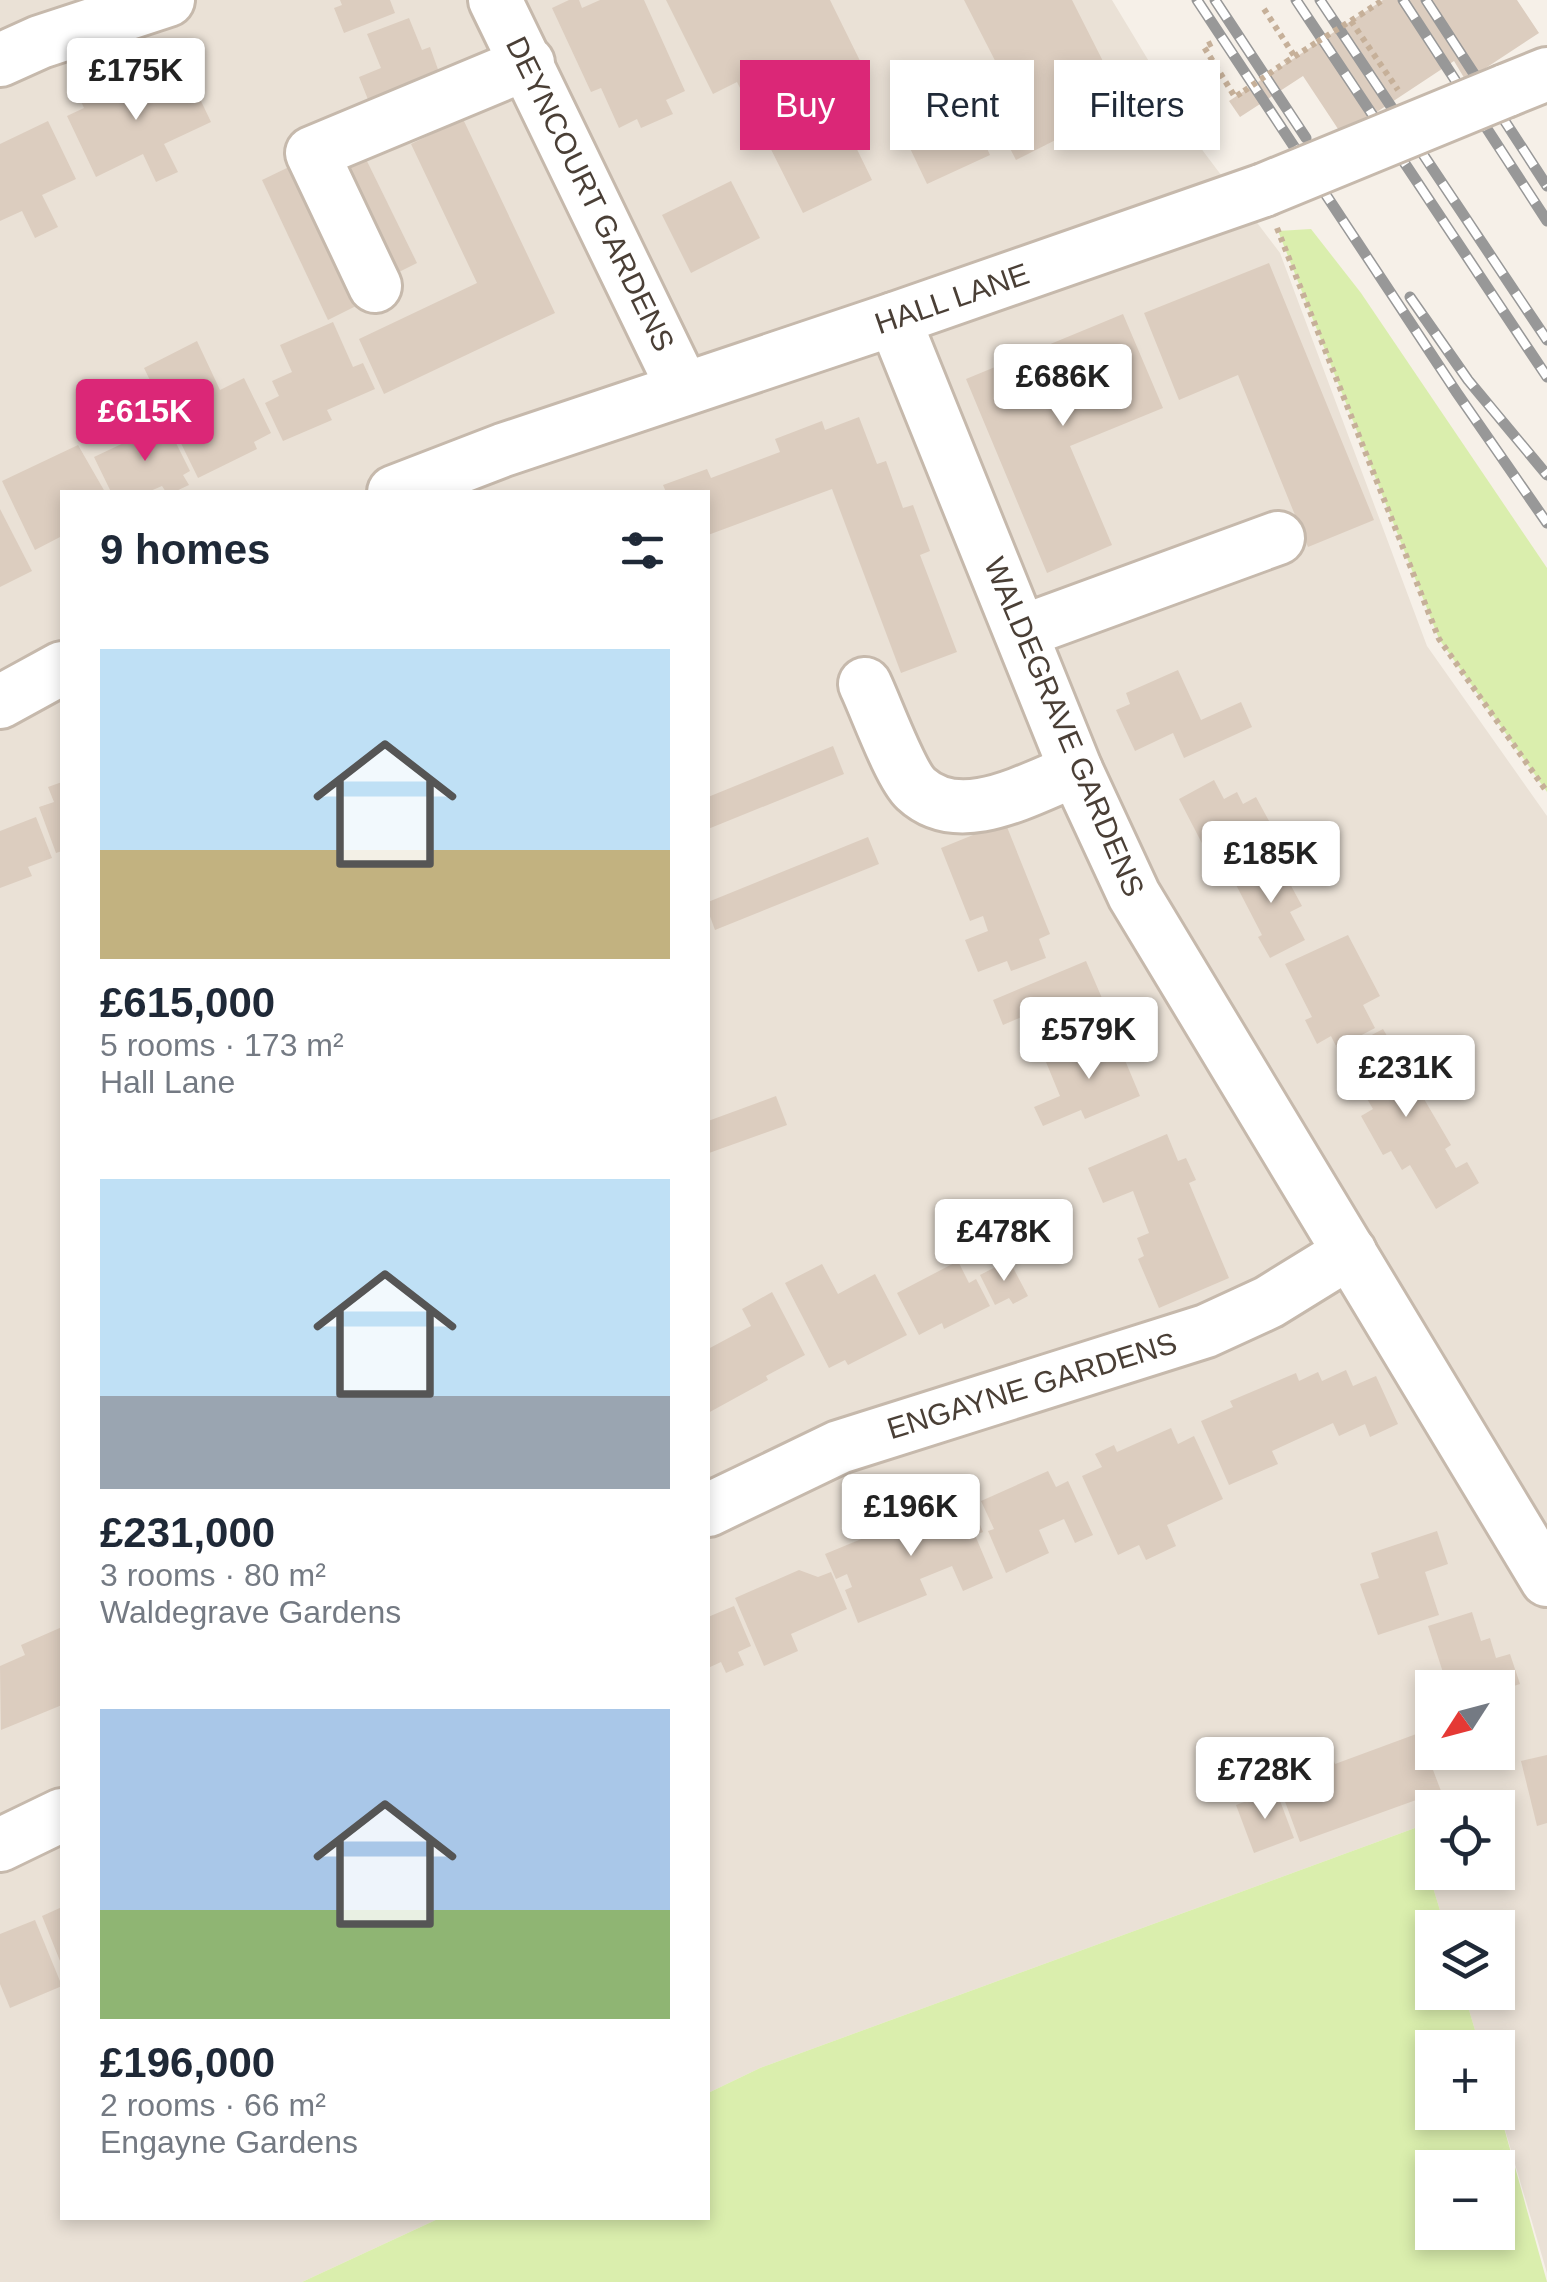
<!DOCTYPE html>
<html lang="en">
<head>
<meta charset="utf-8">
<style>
  :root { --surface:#fff; --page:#f6f6f7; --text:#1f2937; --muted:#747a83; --accent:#db2777 }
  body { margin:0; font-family:Helvetica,sans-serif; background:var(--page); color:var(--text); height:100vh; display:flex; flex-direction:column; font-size:38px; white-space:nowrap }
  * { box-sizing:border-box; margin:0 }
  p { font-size:32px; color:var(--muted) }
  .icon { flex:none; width:55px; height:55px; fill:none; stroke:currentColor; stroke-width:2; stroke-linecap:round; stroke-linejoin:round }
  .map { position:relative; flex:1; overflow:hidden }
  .panel { position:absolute; left:60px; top:490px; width:650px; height:1730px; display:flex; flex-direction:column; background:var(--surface); border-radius:0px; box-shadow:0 5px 15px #0003 }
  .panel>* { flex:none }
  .top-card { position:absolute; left:740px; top:60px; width:655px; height:90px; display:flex; gap:20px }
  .needle { width:65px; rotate:234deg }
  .controls { position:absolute; left:1415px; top:1670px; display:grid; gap:20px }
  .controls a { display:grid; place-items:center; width:100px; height:100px; border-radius:0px; background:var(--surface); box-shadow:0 5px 15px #0003; font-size:50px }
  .price { position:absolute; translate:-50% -85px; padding:0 22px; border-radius:10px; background:#fff; color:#222; font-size:32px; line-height:65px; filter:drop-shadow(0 2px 5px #0008) }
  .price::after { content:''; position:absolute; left:50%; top:60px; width:30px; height:22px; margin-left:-15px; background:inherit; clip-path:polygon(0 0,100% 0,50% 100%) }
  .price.selected { background:var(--accent); color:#fff }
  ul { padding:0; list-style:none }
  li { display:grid; align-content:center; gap:20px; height:530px; padding:0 40px }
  li span { display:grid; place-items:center; height:310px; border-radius:0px; color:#555 }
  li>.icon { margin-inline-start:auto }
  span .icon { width:180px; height:180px; fill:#fffc; stroke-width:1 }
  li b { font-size:42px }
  h2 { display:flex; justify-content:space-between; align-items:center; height:120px; padding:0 40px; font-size:42px }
  .pill { padding:0 35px; border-radius:0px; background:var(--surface); box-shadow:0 5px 15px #0003; font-size:35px; line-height:90px }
  .pill.selected { background:var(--accent); color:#fff }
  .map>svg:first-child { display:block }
</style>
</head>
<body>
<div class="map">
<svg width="1547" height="2282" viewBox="0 0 1547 2282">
  <rect width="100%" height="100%" fill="#f6f0e8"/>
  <path fill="#eae1d6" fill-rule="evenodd" d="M0,0H1112L1203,151L1280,253L1427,646L1547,816V2273L1498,2106V2048L1480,2047L1464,1993L1498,1992V1928L1445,1927L1415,1828L760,2068L708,2093V492H62V2218H440L302,2282H0ZM1432,1688H1498V1752H1432ZM1432,1808H1498V1872H1432Z"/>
  <g fill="#daeead" fill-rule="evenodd">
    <polygon points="1311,229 1361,293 1547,568 1547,792 1439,639 1278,231"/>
    <path d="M1415,1828L1445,1927L1432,1928V1992L1464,1993L1480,2047L1432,2048V2112H1498V2106L1547,2282H302L440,2218H708V2093L760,2068ZM1432,2168H1498V2232H1432Z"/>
  </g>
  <g fill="#dccdbf">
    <polygon points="340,0 390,0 395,13 344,33 334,8 342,5"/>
    <polygon points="569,0 579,0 582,8 600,0 644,0 685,91 666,100 673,114 641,128 637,119 619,128 601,88 591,92 552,8"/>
    <polygon points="666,0 830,0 867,75 830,94 872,180 803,213 737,82 713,94"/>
    <polygon points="964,0 1072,0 1113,81 1122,81 1133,103 1129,116 1114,124 1097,119 1016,160 984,98 1008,86"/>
    <polygon points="1383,0 1517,0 1539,33 1466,81 1454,61 1342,135 1303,76 1240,117 1229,101"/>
    <polygon points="409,18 422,50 430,47 440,75 369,102 359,77 381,68 367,34"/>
    <polygon points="127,72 132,83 150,75 160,93 190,78 211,122 164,144 178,172 156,182 143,154 96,177 67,116 84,108 78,95"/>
    <polygon points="930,104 941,126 970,112 990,155 927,184 907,142 922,135 912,113"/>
    <polygon points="463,119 555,313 384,394 359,339 477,283 411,144"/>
    <polygon points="48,121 76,179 42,195 58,227 35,238 22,211 0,221 0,144"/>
    <polygon points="362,151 417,263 389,277 334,164"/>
    <polygon points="291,166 356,306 328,320 262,180"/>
    <polygon points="731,181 760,238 691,273 662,215"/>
    <polygon points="1269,263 1374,520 1308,547 1238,375 1179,400 1144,313"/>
    <polygon points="1123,314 1163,408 1070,446 1112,545 1047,573 966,379"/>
    <polygon points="333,322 353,367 363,363 375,389 327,410 332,420 283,441 265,403 279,396 272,381 292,372 280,345"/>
    <polygon points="197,341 220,390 244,378 271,433 254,442 257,449 198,478 144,368"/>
    <polygon points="859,417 877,464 886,461 903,508 913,505 930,551 920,555 957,652 901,673 832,489 708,535 708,492 666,492 663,485 707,469 711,478 780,452 775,439 822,421 825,430"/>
    <polygon points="166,423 190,471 183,475 189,485 174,492 166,492 162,486 148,492 111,492 94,457"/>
    <polygon points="78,445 105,492 62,492 62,536 35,550 2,481"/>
    <polygon points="0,509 32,571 0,587"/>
    <polygon points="1178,670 1201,720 1241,702 1252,727 1184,758 1173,733 1135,751 1116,710 1130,704 1126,693"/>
    <polygon points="833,746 844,774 708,829 708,797"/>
    <polygon points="1214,780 1224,799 1237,792 1243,804 1256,797 1282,845 1220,878 1179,799"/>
    <polygon points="62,782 62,851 56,853 39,807 54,802 48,787"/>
    <polygon points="36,817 52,858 28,867 32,876 0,888 0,831"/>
    <polygon points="1005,822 1050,934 1039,939 1046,958 1011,971 1007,961 978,972 965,940 988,931 983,916 970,921 941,848"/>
    <polygon points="868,837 879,864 715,930 708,911 708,902"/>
    <polygon points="1275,856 1302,906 1290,912 1305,940 1270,958 1258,937 1262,935 1233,879"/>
    <polygon points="1348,935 1380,996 1363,1005 1375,1028 1337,1048 1331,1036 1317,1044 1305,1020 1312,1017 1285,964"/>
    <polygon points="1086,961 1114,1026 1048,1054 1031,1013 1003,1025 993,1000"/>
    <polygon points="1383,1029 1451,1145 1445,1149 1456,1168 1467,1162 1479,1183 1436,1209 1410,1165 1402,1170 1391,1151 1383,1155 1361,1116 1373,1109 1345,1061 1352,1056 1347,1048"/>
    <polygon points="1114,1034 1140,1096 1085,1119 1081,1110 1043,1126 1034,1107 1060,1096 1046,1062"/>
    <polygon points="776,1096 787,1125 709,1153 708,1121"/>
    <polygon points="1167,1134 1178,1161 1186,1158 1196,1180 1189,1183 1229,1278 1159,1308 1138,1259 1144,1256 1137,1238 1149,1233 1133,1191 1103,1203 1088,1168"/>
    <polygon points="1009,1260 1028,1296 1013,1304 1009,1298 995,1305 980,1275"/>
    <polygon points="958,1261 969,1283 976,1279 990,1306 944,1329 942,1323 919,1335 897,1293"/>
    <polygon points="822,1264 838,1294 875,1274 907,1335 848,1365 845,1360 829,1368 785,1283"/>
    <polygon points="772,1292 805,1355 766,1376 768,1380 708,1413 708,1349 751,1326 742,1309"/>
    <polygon points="1346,1370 1353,1386 1376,1376 1398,1424 1370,1437 1365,1424 1339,1436 1333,1423 1272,1451 1278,1464 1229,1485 1201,1421 1233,1407 1230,1401 1296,1373 1299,1381 1318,1372 1322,1381"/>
    <polygon points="1171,1428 1178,1444 1194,1436 1223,1499 1167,1525 1176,1546 1146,1560 1139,1545 1118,1555 1082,1476 1102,1467 1095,1454 1114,1445 1117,1452"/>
    <polygon points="1048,1471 1056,1487 1068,1481 1093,1535 1075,1543 1064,1519 1039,1530 1049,1553 1006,1573 988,1531 994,1529 981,1501"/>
    <polygon points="968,1495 983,1532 975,1535 993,1578 963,1591 952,1566 920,1579 927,1595 858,1623 845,1590 852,1587 847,1574 836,1579 825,1554"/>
    <polygon points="1437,1531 1448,1564 1425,1572 1439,1615 1378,1635 1360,1584 1379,1578 1371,1553"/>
    <polygon points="799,1570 818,1577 831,1572 847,1609 791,1634 798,1651 764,1666 735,1598"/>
    <polygon points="734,1606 751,1646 738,1652 744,1665 726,1673 721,1662 708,1668 708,1617"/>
    <polygon points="1472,1612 1481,1641 1490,1638 1496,1658 1510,1654 1520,1684 1498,1691 1498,1688 1448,1688 1428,1626"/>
    <polygon points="62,1627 62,1705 1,1730 0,1666 25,1655 21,1645"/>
    <polygon points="1419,1733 1441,1791 1300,1842 1274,1772 1330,1751 1335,1764"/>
    <polygon points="1547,1755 1547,1823 1537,1826 1521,1761"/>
    <polygon points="1276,1790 1294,1838 1254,1853 1236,1805"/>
    <polygon points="62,1907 62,1966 42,1916"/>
    <polygon points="35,1920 62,1986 10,2008 0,1984 0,1934"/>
  </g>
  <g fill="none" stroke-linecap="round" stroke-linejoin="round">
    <g stroke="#c6b9ac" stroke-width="58">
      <g id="minor">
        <polyline points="495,0 683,388"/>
        <polyline points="0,60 40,42 168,0"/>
        <polyline points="1505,91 1547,74"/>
        <polyline points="375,286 312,153 528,63"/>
        <polyline points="894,319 1076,770 1134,895 1547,1580"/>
        <polyline points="394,492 503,450 894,319 1264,190"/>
        <polyline points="1021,632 1278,538"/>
        <path d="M865,684C876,707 900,774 916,789C960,830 1030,788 1076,770"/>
        <polyline points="0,702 62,668"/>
        <polyline points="708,1510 839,1447 1206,1331 1269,1302 1350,1252"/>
        <polyline points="0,1845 62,1815"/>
      </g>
    </g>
    <g stroke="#c6b099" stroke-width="6" stroke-dasharray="5 5" stroke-linecap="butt">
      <polyline points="1264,9 1295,57"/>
      <polyline points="1360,15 1383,0"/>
      <polyline points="1351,21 1398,90"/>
      <polyline points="1212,43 1204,47 1235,97 1244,91"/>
      <polyline points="1286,62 1317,42"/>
      <polyline points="1277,228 1439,639 1547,792"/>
    </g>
    <use href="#minor" stroke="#fff" stroke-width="52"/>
    <g stroke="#989898" stroke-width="11">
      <g id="rail">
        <polyline points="1197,0 1457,393 1547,523"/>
        <polyline points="1215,0 1306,138"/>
        <polyline points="1296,0 1547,377"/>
        <polyline points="1320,0 1547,340"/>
        <polyline points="1403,0 1547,221"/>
        <polyline points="1426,0 1547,186"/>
        <polyline points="1410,297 1468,380 1547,475"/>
      </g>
    </g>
    <use href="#rail" stroke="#fff" stroke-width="8" stroke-dasharray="22" stroke-linecap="butt"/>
    <g stroke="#c6b9ac" stroke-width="58" stroke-linecap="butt">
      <polyline id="minor-bridge" points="1264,190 1505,91"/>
    </g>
    <g stroke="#c6b099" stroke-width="6" stroke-dasharray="5 5" stroke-linecap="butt">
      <polyline points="1317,42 1360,15"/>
      <polyline points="1244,91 1286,62"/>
    </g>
    <use href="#minor-bridge" stroke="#fff" stroke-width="52"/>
  </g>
  <g text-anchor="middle" stroke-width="8" stroke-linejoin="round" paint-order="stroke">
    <g font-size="30" fill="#4a3f36" stroke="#fff">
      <text transform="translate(590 194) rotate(64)" y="10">DEYNCOURT GARDENS</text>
      <text transform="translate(952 299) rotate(-19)" y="10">HALL LANE</text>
      <text transform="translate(1064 727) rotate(67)" y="10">WALDEGRAVE GARDENS</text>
      <text transform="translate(1032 1386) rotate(-17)" y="10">ENGAYNE GARDENS</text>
    </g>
  </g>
</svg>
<div class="controls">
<a><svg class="needle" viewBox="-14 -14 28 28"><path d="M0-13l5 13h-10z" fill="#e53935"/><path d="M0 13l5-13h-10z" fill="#747a83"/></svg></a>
<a><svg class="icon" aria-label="locate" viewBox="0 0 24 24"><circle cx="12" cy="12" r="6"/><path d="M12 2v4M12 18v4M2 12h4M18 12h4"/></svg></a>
<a><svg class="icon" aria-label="layers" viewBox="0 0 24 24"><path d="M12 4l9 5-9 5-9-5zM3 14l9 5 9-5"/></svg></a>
<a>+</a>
<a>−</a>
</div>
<b class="price" style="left:136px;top:123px">£175K</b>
<b class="price" style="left:1063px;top:429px">£686K</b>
<b class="price selected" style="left:145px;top:464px">£615K</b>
<b class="price" style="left:1271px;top:906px">£185K</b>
<b class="price" style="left:1089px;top:1082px">£579K</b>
<b class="price" style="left:1406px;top:1120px">£231K</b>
<b class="price" style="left:1004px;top:1284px">£478K</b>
<b class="price" style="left:911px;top:1559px">£196K</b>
<b class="price" style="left:1265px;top:1822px">£728K</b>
<div class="top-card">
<a class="pill selected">Buy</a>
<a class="pill">Rent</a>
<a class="pill">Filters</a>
</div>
<section class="panel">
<h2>9 homes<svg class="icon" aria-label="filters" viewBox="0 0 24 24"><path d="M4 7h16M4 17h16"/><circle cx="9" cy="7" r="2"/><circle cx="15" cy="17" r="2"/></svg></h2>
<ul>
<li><span style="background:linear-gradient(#bfe0f5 65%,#c2b280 0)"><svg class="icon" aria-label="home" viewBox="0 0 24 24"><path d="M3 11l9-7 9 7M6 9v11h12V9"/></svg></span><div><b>£615,000</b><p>5 rooms · 173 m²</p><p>Hall Lane</p></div></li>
<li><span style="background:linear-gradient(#bfe0f5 70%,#9aa5b1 0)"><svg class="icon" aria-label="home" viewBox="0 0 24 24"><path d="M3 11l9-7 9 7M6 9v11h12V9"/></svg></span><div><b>£231,000</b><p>3 rooms · 80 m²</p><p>Waldegrave Gardens</p></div></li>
<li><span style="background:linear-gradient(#a9c7e8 65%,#8fb573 0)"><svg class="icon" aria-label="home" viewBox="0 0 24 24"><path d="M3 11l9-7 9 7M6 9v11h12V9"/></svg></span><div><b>£196,000</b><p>2 rooms · 66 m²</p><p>Engayne Gardens</p></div></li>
</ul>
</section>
</div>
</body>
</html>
